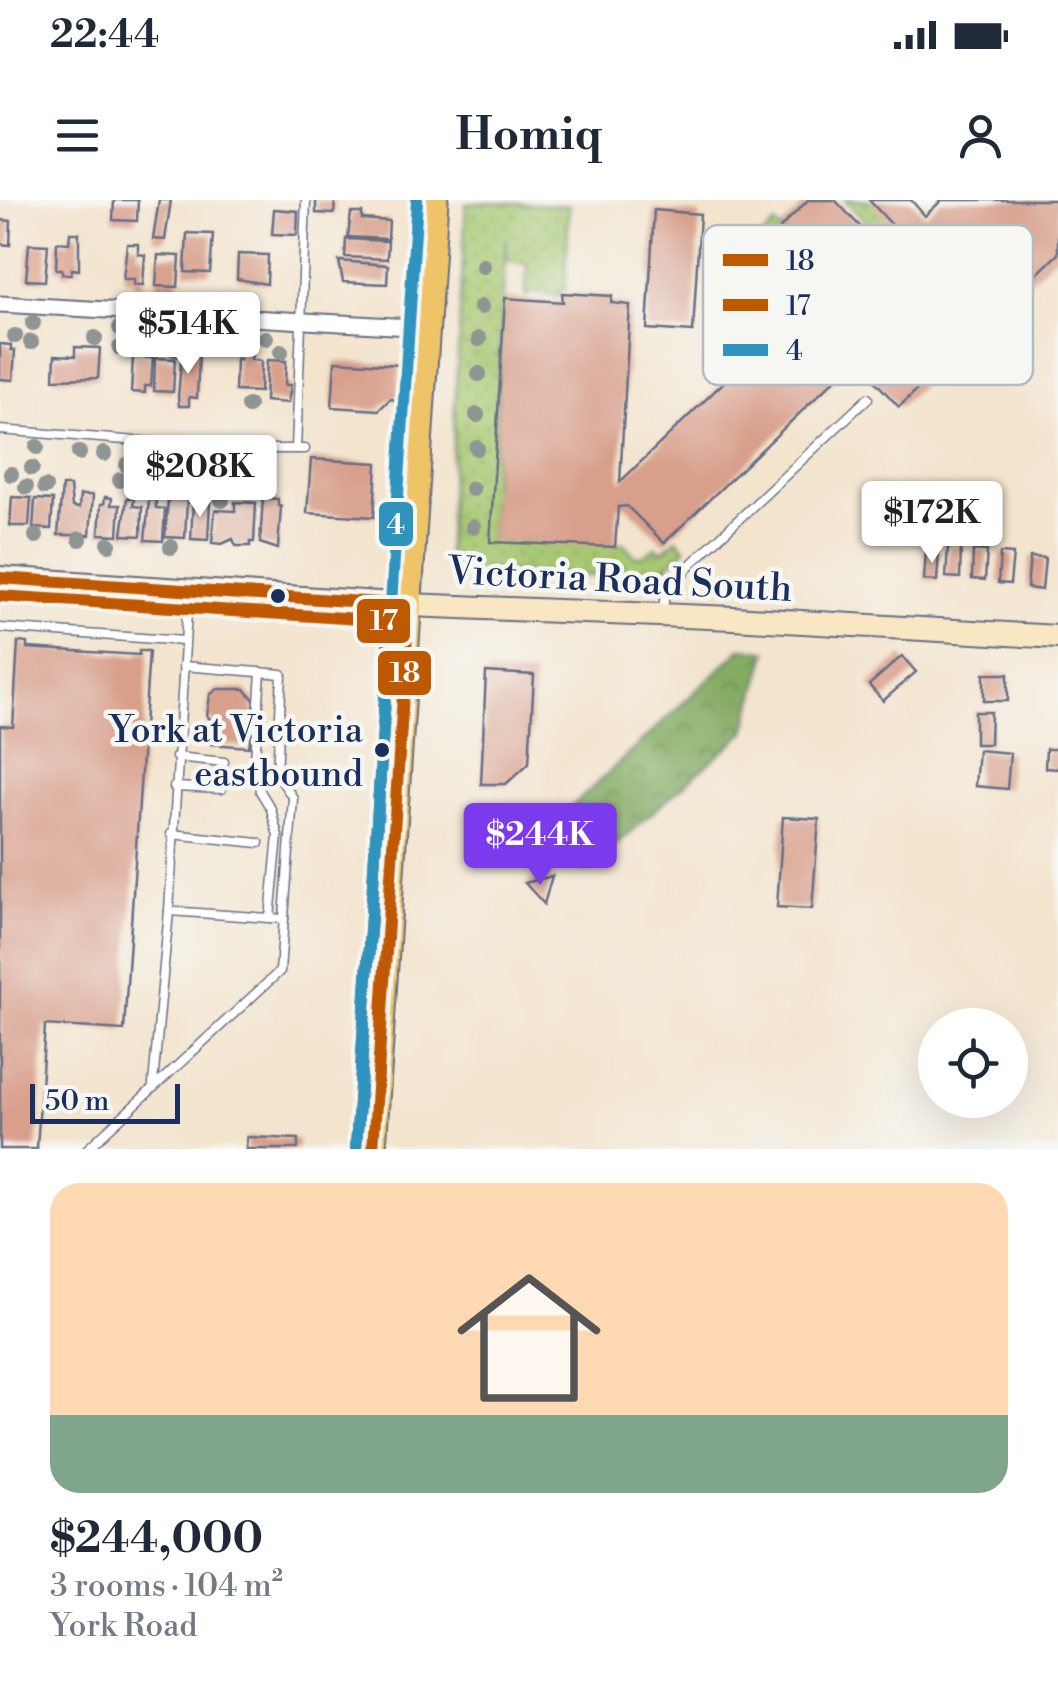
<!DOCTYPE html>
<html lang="en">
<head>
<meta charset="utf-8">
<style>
  :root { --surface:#fff; --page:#f2f2f3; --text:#1f2937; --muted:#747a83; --accent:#7c3aed }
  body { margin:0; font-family:"Libre Bodoni",serif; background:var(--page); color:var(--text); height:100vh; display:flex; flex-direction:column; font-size:38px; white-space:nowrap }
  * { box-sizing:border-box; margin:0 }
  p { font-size:32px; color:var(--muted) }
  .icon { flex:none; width:55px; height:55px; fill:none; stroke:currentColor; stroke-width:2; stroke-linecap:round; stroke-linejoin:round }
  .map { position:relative; height:949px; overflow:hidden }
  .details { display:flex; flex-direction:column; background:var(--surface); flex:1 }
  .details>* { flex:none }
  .buttons { position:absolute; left:918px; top:808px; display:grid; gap:20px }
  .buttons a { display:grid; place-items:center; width:110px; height:110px; border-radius:50%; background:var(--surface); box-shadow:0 10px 40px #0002; font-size:50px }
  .scale { position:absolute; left:30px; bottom:25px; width:150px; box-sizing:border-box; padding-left:10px; border:5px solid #1b2f5e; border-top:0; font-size:28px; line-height:35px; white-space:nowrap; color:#1b2f5e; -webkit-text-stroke:8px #f6f6f2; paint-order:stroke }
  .price { position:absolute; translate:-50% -85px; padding:0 22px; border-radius:10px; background:#fff; color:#222; font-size:32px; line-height:65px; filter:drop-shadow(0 2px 5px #0008) }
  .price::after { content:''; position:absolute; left:50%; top:60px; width:30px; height:22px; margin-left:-15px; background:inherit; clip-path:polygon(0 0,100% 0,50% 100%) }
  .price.active { background:var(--accent); color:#fff }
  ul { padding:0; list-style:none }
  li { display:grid; align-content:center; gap:20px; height:530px; padding:0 50px }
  li span { display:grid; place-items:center; height:310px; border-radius:30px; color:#555 }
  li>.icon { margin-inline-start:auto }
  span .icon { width:180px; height:180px; fill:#fffc; stroke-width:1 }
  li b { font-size:42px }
  .status { display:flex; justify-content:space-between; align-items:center; height:70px; padding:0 50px; background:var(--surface); direction:ltr }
  .status svg { height:28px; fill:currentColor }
  header { display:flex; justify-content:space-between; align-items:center; height:130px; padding:0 50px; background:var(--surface); font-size:45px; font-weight:700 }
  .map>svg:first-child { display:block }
</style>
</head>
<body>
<div class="status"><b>22:44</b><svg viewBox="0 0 49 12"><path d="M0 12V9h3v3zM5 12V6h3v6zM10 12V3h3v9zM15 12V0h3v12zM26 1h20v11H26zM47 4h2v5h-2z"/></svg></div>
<header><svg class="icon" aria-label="menu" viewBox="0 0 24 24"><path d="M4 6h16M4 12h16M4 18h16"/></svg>Homiq<svg class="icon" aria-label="person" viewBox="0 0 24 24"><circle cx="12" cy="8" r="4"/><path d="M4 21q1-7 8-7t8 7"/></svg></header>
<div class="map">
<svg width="1058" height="949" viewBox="0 0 1058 949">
  <defs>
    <pattern id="grass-dots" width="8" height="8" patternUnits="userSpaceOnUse" patternTransform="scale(2.5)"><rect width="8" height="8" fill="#a7c871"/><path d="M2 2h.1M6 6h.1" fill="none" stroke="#8fac64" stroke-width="1.8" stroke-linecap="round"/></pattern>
    <pattern id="forest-crowns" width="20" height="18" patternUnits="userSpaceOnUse" patternTransform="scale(2.5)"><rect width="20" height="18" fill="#85ac63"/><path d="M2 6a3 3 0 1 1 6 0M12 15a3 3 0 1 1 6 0" fill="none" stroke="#6c8c55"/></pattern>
  </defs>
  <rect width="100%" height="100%" fill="#f6f6f2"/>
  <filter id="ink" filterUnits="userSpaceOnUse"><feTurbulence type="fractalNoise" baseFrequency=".01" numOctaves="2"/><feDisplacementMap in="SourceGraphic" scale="20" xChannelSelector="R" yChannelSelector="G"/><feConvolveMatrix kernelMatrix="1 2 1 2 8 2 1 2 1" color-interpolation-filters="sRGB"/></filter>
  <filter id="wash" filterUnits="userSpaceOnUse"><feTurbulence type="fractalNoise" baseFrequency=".0048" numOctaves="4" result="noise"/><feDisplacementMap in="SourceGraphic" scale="40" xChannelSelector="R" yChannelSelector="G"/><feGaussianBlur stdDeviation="2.25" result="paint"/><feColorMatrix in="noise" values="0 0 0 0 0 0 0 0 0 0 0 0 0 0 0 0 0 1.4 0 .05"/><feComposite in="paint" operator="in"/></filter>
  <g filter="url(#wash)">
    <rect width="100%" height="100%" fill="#f3e4cd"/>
    <g fill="url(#grass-dots)" stroke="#617c68" stroke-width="2.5">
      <polygon points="845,0 872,0 902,32 890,47"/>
      <polygon points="491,2 569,6 565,89 561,89 559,96 534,92 526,96 527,63 508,61 506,38 490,341 624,344 635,356 643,356 656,347 662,352 677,339 686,349 669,364 659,380 471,369 456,363 447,351 466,4"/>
      <polygon points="775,24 822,75 822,84 764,138 750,124 777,96 756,76 743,87 740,82 753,55 753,46"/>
    </g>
    <polygon fill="url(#forest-crowns)" stroke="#506e60" stroke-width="2.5" points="742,448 767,451 745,532 585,671 549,628"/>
    <g id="blocks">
      <g fill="#d89f8b">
        <polygon points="114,0 138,0 137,21 113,20"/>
        <polygon points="159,0 171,0 165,40 153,39"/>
        <polygon points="316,0 335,1 334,14 316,13"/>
        <polygon points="808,0 835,0 885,53 903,37 869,0 911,0 925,16 942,0 1058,0 1058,54 899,207 861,166 879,149 874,142 664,343 627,306 618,307 615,347 490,342 505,98 563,102 562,93 612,96 611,103 630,105 620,282 830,80 780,28"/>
        <polygon points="274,9 298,11 297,35 272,34"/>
        <polygon points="654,10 700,14 693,132 647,129"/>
        <polygon points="351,13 362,13 362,19 389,21 388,39 348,37"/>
        <polygon points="0,20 11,21 10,45 0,44"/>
        <polygon points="70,33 79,33 79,70 72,69 71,74 62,74 62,69 56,69 57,42 69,43"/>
        <polygon points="187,33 213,34 210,73 185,72"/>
        <polygon points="346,39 388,41 387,59 345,57"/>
        <polygon points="29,44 48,45 45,81 26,80"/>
        <polygon points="127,44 138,44 138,54 145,55 143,85 134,85 134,79 123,79"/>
        <polygon points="238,54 268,55 267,84 237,79"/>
        <polygon points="158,55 180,56 178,87 156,86"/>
        <polygon points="339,61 388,65 387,84 343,82"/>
        <polygon points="0,144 11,145 11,150 15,150 13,180 0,179"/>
        <polygon points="75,147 100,148 98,178 54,179 55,155 75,156"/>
        <polygon points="182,150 199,151 197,198 189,197 189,206 179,206 178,197"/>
        <polygon points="240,154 252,154 251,160 261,161 260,192 235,191 236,159 240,160"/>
        <polygon points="133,157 153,158 151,186 145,186 145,193 131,192"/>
        <polygon points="155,158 175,159 173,192 154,191"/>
        <polygon points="267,160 286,161 285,185 291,185 288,203 265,201"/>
        <polygon points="335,161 400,165 398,200 390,199 379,210 332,207"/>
        <polygon points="311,259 377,263 374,317 307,313"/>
        <polygon points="62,286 70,286 72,307 79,308 80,295 93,295 90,335 58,335"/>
        <polygon points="12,297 31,298 29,326 10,326"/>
        <polygon points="105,297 112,298 111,305 120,305 118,335 99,334 101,304 104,304"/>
        <polygon points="127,298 134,299 133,306 142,307 141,336 122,335"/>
        <polygon points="263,298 278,299 278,306 281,306 278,349 260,343"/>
        <polygon points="35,299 53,300 51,329 33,328"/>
        <polygon points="168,299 187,300 185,338 165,337"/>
        <polygon points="149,300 156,300 156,308 165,309 163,341 145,340"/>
        <polygon points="193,301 210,302 208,340 191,339"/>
        <polygon points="235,302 256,303 254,342 250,342 250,346 236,346 233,339 222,344 212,343 215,310 235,311"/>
        <polygon points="948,347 961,348 960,378 946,377"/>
        <polygon points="926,350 939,351 937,381 924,380"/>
        <polygon points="973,350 987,351 985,380 972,379"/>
        <polygon points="1000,353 1013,354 1010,384 998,383"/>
        <polygon points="1030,357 1045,358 1042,390 1027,388"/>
        <polygon points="18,442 27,443 27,448 139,455 139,451 149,451 124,830 45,825 37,949 0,949 0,526 13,527"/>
        <polygon points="902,456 916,472 883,501 869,485"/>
        <polygon points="486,472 534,475 529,563 506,584 481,584"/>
        <rect x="984" y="474" width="24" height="27"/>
        <polygon points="217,489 245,489 255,501 249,547 211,544 213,522 207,516 210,495"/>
        <polygon points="975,512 991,512 990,544 975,544"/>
        <polygon points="1046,549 1058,549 1058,569 1045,568"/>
        <polygon points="978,550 1010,553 1007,589 975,586"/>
        <polygon points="783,617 819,619 812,709 777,707"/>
        <polygon points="552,676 544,704 525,683"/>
        <polygon points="247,937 298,939 298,949 246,949"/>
      </g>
    </g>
  </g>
  <g filter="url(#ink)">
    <use href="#blocks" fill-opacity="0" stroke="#676e85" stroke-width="2.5"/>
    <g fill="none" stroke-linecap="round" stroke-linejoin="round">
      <g stroke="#676e85" stroke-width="11">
        <g id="lane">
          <polyline points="0,230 238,249 305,249"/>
          <polyline points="296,249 306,0"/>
          <polyline points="662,412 665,396 691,364 868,198"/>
          <polyline points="0,428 184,441"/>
          <polyline points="261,472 255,560 260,591 271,609 278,636 270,718"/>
          <polyline points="176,557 224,562"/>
          <polyline points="174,587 222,589"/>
          <polyline points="171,634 259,643"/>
          <polyline points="169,711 284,719"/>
          <polyline points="153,884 169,711 188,394"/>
          <polyline points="87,949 280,771 293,598 277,574 282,474 183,466"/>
        </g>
      </g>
      <g stroke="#676e85" stroke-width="19">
        <polyline id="street" points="0,104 429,128"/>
      </g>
      <g stroke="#676e85" stroke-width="26">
        <polyline id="secondary" points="0,378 409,405 733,418 1058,437"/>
      </g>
      <g stroke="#676e85" stroke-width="29">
        <polyline id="primary" points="373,949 435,0"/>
      </g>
      <use href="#lane" stroke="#fff" stroke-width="8"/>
      <use href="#street" stroke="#fff" stroke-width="15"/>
      <use href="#secondary" stroke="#f9e7c3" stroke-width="22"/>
      <use href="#primary" stroke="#efc469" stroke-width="25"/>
      <g stroke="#f6f6f2" stroke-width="20">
        <polyline id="bus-1" points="0,378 409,405 373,949"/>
      </g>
      <g stroke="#f6f6f2" stroke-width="20">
        <polyline id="bus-2" points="0,396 390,421 356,948"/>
      </g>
      <g stroke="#f6f6f2" stroke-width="20">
        <polyline id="bus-3" points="356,948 417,0"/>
      </g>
      <use href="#bus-1" stroke="#bf5900" stroke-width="12"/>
      <use href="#bus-2" stroke="#bf5900" stroke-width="12"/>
      <use href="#bus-3" stroke="#2f93be" stroke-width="12"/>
    </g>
    <g fill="#8f9593">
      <circle cx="483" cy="66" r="8"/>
      <circle cx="481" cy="107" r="8"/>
      <circle cx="33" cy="123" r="8"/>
      <circle cx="120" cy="128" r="8"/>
      <circle cx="151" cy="130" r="8"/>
      <circle cx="15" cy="136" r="8"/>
      <circle cx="95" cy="138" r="8"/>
      <circle cx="266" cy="138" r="8"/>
      <circle cx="479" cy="139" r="8"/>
      <circle cx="31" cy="142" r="8"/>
      <circle cx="190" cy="144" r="8"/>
      <circle cx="120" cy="148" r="8"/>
      <circle cx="176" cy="150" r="8"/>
      <circle cx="281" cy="152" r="8"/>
      <circle cx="479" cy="174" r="8"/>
      <circle cx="248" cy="206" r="8"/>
      <circle cx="477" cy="215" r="8"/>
      <circle cx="37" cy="247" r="8"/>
      <circle cx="477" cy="248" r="8"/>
      <circle cx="79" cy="253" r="8"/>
      <circle cx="104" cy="254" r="8"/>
      <circle cx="127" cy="265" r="8"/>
      <circle cx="230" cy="267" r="8"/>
      <circle cx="32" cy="268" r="8"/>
      <circle cx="11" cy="274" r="8"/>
      <circle cx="159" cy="278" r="8"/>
      <circle cx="120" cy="280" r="8"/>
      <circle cx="239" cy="284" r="8"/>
      <circle cx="141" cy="285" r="8"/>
      <circle cx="26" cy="287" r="8"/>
      <circle cx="45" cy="287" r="8"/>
      <circle cx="472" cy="289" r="8"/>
      <circle cx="169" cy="291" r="8"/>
      <circle cx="222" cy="300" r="8"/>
      <circle cx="473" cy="327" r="8"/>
      <circle cx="36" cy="336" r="8"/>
      <circle cx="80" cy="339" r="8"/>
      <circle cx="109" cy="344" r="8"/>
      <circle cx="171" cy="347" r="8"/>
    </g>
  </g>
  <g fill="#1b2f5e" stroke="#f6f6f2" stroke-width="4">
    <circle cx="278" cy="396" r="9"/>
    <circle cx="382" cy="550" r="9"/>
  </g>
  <g text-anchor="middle" stroke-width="9" stroke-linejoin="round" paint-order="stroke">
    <g font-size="36" fill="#1b2f5e" stroke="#f6f6f2" text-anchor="end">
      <text x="363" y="542">York at Victoria<tspan x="363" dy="44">eastbound</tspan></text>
    </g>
    <g font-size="38" fill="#1b2f5e" stroke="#f6f6f2">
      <text transform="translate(620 379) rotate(3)" y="13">Victoria Road South</text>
    </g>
  </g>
  <rect x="703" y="25" width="330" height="160" rx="15" fill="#f6f6f2" stroke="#b4bac6" stroke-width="2.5"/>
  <rect x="723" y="54" width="45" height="12" fill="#bf5900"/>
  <rect x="723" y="99" width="45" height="12" fill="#bf5900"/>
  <rect x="723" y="144" width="45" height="12" fill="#2f93be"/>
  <g font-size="28" fill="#1b2f5e">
    <text x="786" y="70">18</text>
    <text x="786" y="115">17</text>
    <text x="786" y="160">4</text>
  </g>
  <g stroke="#f6f6f2" stroke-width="4">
    <rect x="377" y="300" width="38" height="48" rx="10" fill="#2f93be"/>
    <rect x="355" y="397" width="57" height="48" rx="10" fill="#bf5900"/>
    <rect x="376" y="449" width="57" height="48" rx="10" fill="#bf5900"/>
  </g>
  <g font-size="28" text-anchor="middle" font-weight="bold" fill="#fff">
    <text x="396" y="334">4</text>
    <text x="384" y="430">17</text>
    <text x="405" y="482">18</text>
  </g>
</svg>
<div class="buttons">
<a><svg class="icon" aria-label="locate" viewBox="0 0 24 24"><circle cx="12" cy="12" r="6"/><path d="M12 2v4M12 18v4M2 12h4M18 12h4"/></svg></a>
</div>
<div class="scale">50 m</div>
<b class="price" style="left:188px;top:177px">$514K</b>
<b class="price" style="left:200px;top:320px">$208K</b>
<b class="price" style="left:932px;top:366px">$172K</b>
<b class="price active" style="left:540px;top:688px">$244K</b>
</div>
<section class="details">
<ul>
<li><span style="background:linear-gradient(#ffd9b3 75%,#7fa58c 0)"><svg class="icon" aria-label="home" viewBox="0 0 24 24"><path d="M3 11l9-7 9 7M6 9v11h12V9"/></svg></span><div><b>$244,000</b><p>3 rooms · 104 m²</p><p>York Road</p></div></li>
</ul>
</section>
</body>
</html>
